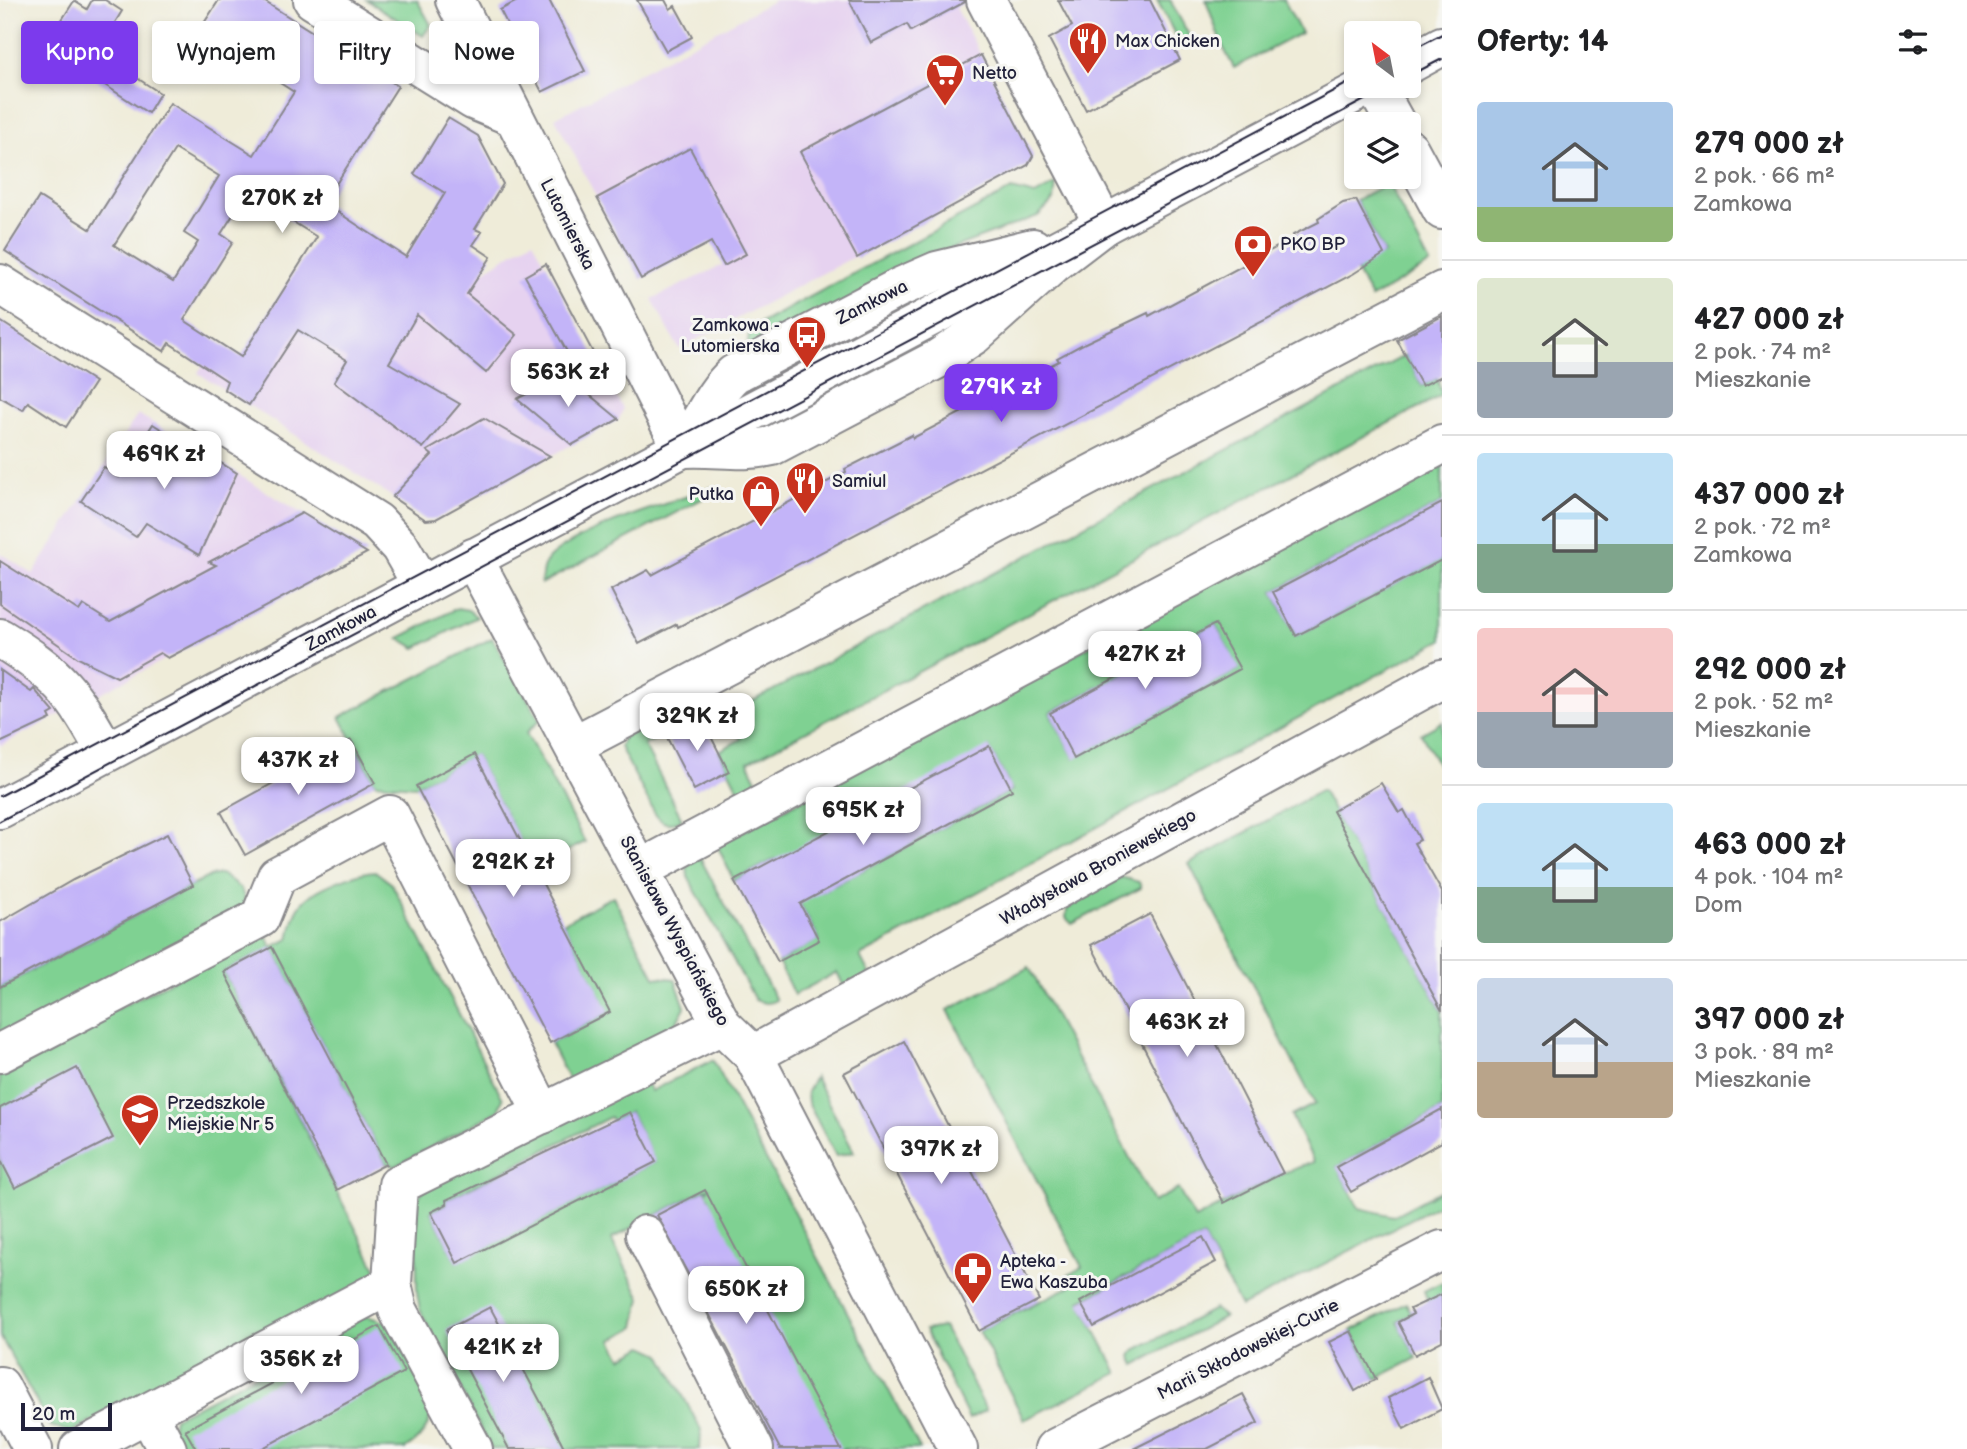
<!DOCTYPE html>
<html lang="pl">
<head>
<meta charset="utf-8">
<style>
  :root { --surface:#fff; --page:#f6f6f6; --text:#202124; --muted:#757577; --line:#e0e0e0; --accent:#7c3aed }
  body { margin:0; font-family:"Balsamiq Sans",sans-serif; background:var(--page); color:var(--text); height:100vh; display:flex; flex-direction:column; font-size:26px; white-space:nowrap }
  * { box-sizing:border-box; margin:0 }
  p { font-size:23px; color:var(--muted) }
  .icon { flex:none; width:38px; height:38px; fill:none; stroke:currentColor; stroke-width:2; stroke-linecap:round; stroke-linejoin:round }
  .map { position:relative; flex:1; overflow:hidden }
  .panel { display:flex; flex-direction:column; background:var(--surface); width:525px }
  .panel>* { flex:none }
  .banner { position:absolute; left:21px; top:21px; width:665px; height:63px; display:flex; gap:14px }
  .needle { width:46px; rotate:328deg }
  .fabs { position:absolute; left:1344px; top:21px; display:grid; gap:14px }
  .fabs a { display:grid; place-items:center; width:77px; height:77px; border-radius:7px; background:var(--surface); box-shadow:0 4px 10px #0003; font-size:35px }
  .scale { position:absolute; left:21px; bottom:18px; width:91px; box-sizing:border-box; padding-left:7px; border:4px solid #22223b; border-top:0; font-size:19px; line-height:24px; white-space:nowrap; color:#22223b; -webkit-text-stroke:5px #f6f6f2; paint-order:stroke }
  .price { position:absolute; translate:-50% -60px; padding:0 16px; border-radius:14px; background:#fff; color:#222; font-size:23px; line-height:46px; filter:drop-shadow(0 2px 4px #0008) }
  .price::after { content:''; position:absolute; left:50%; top:42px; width:21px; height:16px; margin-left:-10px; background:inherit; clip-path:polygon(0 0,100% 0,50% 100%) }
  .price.on { background:var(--accent); color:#fff }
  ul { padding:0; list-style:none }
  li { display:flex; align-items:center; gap:21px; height:175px; padding:0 35px }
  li+li { border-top:2px solid var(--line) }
  li span { display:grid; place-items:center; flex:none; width:196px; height:140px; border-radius:7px; color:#555 }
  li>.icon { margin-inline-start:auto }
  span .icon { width:84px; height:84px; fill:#fffc; stroke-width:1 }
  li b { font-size:30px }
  h2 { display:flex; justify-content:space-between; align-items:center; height:84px; padding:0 35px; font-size:30px }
  .tag { padding:0 24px; border-radius:7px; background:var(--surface); box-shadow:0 4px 10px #0003; font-size:24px; line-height:63px }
  .tag.on { background:var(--accent); color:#fff }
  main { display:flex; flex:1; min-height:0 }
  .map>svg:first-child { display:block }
</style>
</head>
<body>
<main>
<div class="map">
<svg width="1442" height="1449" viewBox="0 0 1442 1449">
  <rect width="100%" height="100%" fill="#f6f6f2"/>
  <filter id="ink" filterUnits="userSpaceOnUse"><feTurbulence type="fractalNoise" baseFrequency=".0143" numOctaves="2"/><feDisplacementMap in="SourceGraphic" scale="14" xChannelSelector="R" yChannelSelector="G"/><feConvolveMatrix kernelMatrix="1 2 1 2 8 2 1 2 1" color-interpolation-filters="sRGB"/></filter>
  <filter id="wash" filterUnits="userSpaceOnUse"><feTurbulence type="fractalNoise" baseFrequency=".00686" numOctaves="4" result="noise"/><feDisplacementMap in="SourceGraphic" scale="28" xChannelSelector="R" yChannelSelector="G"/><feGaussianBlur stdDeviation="1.57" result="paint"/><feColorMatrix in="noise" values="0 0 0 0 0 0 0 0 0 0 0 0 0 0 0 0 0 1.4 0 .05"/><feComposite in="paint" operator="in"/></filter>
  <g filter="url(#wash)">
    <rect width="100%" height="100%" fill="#efecd9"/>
    <g fill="#e6d2f0">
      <polygon points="775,0 952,0 1033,155 1028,165 679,349 652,299 746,254 690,148 597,198 555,118"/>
      <polygon points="325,224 417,283 457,271 484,271 533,240 623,409 619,419 436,519 427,519 198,373 218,342 241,357"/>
      <polygon points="138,414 354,545 357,554 354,560 0,746 0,553 33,574"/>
    </g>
    <g fill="#7fd192" stroke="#507a66" stroke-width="2" fill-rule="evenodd">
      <polygon points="367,0 417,0 431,25 423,36"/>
      <polygon points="1157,0 1170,0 1190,37 1182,48"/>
      <polygon points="1206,0 1284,0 1301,33 1234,68 1221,43"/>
      <polygon points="1056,183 1054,200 1038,216 942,252 746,354 750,329 1012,189 1035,195"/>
      <polygon points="1388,183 1430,264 1371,298 1354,267 1384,254 1356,200"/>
      <polygon points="1406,355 1422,386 1437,378 1442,395 748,762 758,782 739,791 719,751 741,739 728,714"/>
      <path d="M1442,458V503L1273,592L1296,636L1442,559V640L860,956L873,981L848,995L837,972L794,995L778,962L819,939L775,859L734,881L717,845ZM1215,624L1239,669L1074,758L1050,713ZM989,747L1012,790L822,892Z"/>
      <path d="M714,487L717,491L541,584C542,575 542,565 549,558C578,529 673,502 714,487Z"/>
      <polygon points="457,608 468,610 477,617 416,648 399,638"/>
      <polygon points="492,638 540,720 526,733 585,842 534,868 475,755 416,786 375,783 340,717"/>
      <path d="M689,703L700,715L644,745L682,819C669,825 664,826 655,814L620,747L623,737Z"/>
      <polygon points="1442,722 1442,772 1421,734"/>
      <polygon points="1322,790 1442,1011 1442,1109 1337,1167 1359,1208 1393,1216 1442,1190 1442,1203 1241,1307 1203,1237 1080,1301 1118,1373 1024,1420 979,1331 1071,1286 1067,1276 1082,1267 948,1010 1029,967 1153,1202 1178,1189 1195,1219 1283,1173 1314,1162 1291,1116 1315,1104 1189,864"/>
      <path d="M699,856L776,1000C768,1005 763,1003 755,1000L688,877L687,867Z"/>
      <path d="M375,871L392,884L503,1099L498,1111L394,1167L391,1163L386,1164L272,948L224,972L381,1278L71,1432L50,1426L0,1336V1069L261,935L268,938L272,947L289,939C292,926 294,912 303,902C315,888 356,872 375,871Z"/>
      <polygon points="221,874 241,889 245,900 242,910 0,1039 0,987 210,876"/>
      <polygon points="1121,877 1139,882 1141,888 1072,924 1066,918 1067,909"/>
      <polygon points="613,896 655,977 675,979 685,1007 673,1029 573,1088 550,1043 609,1012 563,923"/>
      <path d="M713,1060L920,1449H820L706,1192L710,1187L611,1239L641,1298L635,1327L612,1340L622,1358L644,1346L661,1354L701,1430L700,1449H491L420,1310L417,1293L416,1203L422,1191L643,1078L651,1091ZM630,1112L655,1162L457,1262L431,1212L447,1204L446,1200L610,1117L613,1121Z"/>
      <polygon points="815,1077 854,1152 836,1156 808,1103 807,1092"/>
      <polygon points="1442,1282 1442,1303 1428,1301 1424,1291"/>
      <polygon points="1406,1303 1412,1314 1398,1322 1417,1358 1376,1379 1351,1331"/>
      <polygon points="1214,1309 1224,1317 1135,1365 1131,1356 1135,1350"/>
      <path d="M366,1316L389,1323L433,1408C428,1428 423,1438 405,1449H177L171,1434L174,1418Z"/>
      <polygon points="944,1327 986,1410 969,1419 925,1330"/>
    </g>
    <g id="blocks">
      <g fill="#c3b4f8" fill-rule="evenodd">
        <polygon points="92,0 105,0 122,11 97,52 160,93 148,113 45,46 74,1 87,9"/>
        <path d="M219,0H262L398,86L324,203L406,257L445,193L414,174L448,118L478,136L503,184L475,229L482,232L473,245L491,257L467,294L517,335L486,373L417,315L389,363L460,404L423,448L334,382L347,360L298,330L249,405L224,389L227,381L169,343L164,351L5,251L39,197L90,229L170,103L254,155L294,92L233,53L229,59L195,37ZM175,149L219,176L184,233L198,242L173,282L114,245ZM247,193L317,237L241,357L184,320L233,242L221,234Z"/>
        <polygon points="519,0 549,0 585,71 542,92 500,10"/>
        <polygon points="637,0 665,0 670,9 675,6 692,37 666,51"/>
        <polygon points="849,0 964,0 965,2 911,31 907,24 871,43"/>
        <polygon points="1058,0 1150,0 1180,60 1086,110 1049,39 1072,26"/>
        <polygon points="981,55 1033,156 1028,165 857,258 800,152"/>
        <polygon points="690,148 746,254 724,266 711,242 641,279 597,198"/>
        <polygon points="1356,200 1384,254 1353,274 678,627 677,624 639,644 611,590 648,570 652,575 846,472 845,469 912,435 913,438 1059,361 1057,358 1083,344 1148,313 1149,316 1294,238 1293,235 1319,222 1318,219 1343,203"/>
        <polygon points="546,264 605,375 586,386 525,276"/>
        <polygon points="1442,316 1442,376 1422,386 1397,340"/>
        <polygon points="0,321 95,382 66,427 28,402 23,410 0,397"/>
        <polygon points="564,374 619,419 572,445 517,399"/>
        <polygon points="484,418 550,456 436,519 426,520 392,497 432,455 427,451"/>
        <polygon points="153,424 206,458 208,455 237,473 199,555 146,523 136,537 81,501 104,467 119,477"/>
        <polygon points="1442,503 1442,560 1296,636 1273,592"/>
        <polygon points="302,513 367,553 168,658 160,653 117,677 78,658 0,604 0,561 79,611 83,605 110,622 216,565 209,562"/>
        <polygon points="1215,624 1240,669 1074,759 1050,713"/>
        <polygon points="0,670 31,692 34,689 54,712 49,715 51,719 0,743"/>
        <polygon points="700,715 729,772 694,790 665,734"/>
        <polygon points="351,740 375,783 245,855 221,812"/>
        <polygon points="989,746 1012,790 800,904 819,940 778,962 734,881"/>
        <polygon points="475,754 610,1012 550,1043 416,786"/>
        <polygon points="1381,783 1399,813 1404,810 1420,840 1414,843 1442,892 1442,1011 1333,811"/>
        <polygon points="167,834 193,885 0,987 0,922 73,880"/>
        <polygon points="1150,914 1283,1173 1224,1203 1091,945"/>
        <polygon points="272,947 386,1164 337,1190 224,972"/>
        <polygon points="904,1041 1039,1300 979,1331 844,1073"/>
        <polygon points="77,1068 113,1138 15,1188 0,1159 0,1108"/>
        <polygon points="1442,1109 1442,1142 1351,1192 1336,1167"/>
        <polygon points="630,1112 656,1162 457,1263 431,1212 447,1204 446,1200"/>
        <polygon points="705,1190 841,1449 780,1449 746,1384 657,1215"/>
        <polygon points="1203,1237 1216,1262 1094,1327 1080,1302"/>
        <polygon points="1442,1294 1442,1341 1415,1355 1398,1322 1413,1314 1410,1309"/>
        <polygon points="490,1307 545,1410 565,1449 509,1449 463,1362 446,1330"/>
        <polygon points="379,1326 404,1372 261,1449 196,1449 185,1430"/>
        <polygon points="1351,1331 1376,1379 1355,1391 1329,1342"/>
        <polygon points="1428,1377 1442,1409 1404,1429 1388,1398"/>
        <polygon points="1243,1394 1258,1423 1207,1449 1133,1449"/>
      </g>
    </g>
  </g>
  <g filter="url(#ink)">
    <use href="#blocks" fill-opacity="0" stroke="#88878a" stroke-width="2"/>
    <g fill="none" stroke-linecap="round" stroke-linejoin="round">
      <g stroke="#88878a" stroke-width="42">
        <g id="minor">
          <polyline points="313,0 473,100 514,117"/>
          <polyline points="455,0 682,448"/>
          <polyline points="986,0 1104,225"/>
          <polyline points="1409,64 1442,46"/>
          <polyline points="1375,86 1396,124"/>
          <polyline points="1409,149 1442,210"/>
          <polyline points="0,284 377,522 400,547 422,585"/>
          <path d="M684,446C702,422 712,394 734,374L898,288L937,271L1033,248"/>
          <path d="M684,448C715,446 743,453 772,446L936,360L974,335L1053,264L1104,225L1368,86"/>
          <polyline points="473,558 722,1025 753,1055 958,1449"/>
          <path d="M0,638C60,675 72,691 106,752"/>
          <polyline points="574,745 1442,291"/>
          <polyline points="0,809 1104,225"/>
          <polyline points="641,869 1442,444"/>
          <polyline points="0,1053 260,918 277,876 390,815 543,1114"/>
          <polyline points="753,1055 1442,679"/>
          <polyline points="645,1235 754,1449"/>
          <polyline points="0,1386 33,1449"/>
          <polyline points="148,1413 167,1449"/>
          <polyline points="79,1449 392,1284"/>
          <polyline points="473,1449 398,1310 392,1284 398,1185 722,1025"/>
          <polyline points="1054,1449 1442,1250"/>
        </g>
      </g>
      <use href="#minor" stroke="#fff" stroke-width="38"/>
      <g stroke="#22223b" stroke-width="2">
        <polyline points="1409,51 1442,34"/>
        <polyline points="1409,76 1442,59"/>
        <polyline points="0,796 1356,79"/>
        <polyline points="0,821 1391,86"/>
      </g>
    </g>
  </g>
  <defs>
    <g id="restaurant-pin" transform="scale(2.0125)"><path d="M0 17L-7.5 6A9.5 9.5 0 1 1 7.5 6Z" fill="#c8321e" stroke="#f6f6f2"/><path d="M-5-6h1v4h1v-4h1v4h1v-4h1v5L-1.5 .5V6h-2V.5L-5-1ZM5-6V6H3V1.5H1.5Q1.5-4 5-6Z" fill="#fff"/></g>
    <g id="supermarket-pin" transform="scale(2.0125)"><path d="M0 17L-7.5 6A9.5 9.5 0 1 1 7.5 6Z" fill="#c8321e" stroke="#f6f6f2"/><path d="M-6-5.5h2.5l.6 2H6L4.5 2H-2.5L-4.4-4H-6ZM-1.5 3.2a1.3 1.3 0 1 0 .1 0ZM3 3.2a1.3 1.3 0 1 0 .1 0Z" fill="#fff"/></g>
    <g id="bank-pin" transform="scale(2.0125)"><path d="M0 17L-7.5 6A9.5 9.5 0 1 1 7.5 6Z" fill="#c8321e" stroke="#f6f6f2"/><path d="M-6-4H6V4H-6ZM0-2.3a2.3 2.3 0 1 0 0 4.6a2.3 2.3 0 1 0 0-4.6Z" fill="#fff"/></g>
    <g id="bus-pin" transform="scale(2.0125)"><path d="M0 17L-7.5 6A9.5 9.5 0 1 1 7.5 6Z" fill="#c8321e" stroke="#f6f6f2"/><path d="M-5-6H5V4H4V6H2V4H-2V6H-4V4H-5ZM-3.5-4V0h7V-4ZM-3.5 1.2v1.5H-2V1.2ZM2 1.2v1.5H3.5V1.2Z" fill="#fff"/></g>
    <g id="shop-pin" transform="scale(2.0125)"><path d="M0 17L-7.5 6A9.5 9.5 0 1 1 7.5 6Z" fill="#c8321e" stroke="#f6f6f2"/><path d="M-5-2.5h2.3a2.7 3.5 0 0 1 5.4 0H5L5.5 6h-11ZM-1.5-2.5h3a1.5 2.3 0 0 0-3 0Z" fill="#fff"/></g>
    <g id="school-pin" transform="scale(2.0125)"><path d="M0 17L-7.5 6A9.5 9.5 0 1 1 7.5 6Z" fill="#c8321e" stroke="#f6f6f2"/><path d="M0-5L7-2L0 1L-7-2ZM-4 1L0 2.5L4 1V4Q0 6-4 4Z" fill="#fff"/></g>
    <g id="pharmacy-pin" transform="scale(2.0125)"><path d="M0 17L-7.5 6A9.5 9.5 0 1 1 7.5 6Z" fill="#c8321e" stroke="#f6f6f2"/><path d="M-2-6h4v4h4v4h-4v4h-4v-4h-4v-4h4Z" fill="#fff"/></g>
  </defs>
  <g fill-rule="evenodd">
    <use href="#restaurant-pin" x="1088" y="41"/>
    <use href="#supermarket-pin" x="945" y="73"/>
    <use href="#bank-pin" x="1253" y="244"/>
    <use href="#bus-pin" x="807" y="335"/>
    <use href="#restaurant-pin" x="805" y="481"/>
    <use href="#shop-pin" x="761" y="494"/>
    <use href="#school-pin" x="140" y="1113"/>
    <use href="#pharmacy-pin" x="973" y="1271"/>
  </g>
  <g text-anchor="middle" stroke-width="6" stroke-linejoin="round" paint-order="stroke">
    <g font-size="18" fill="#22223b" stroke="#f6f6f2" text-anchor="start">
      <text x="1115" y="47">Max Chicken</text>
      <text x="972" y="79">Netto</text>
      <text x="1280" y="250">PKO BP</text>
      <text x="780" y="331" text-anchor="end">Zamkowa -<tspan x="780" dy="21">Lutomierska</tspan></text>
      <text x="832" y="487">Samiul</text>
      <text x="734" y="500" text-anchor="end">Putka</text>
      <text x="167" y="1109">Przedszkole<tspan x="167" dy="21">Miejskie Nr 5</tspan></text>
      <text x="1000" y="1267">Apteka -<tspan x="1000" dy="21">Ewa Kaszuba</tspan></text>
    </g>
    <g font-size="18" fill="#22223b" stroke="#f6f6f2">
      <text transform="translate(568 224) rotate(63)" y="6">Lutomierska</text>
      <text transform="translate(872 302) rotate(-27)" y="6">Zamkowa</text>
      <text transform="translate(341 628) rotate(-28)" y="6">Zamkowa</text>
      <text transform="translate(1098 867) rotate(-29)" y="6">Władysława Broniewskiego</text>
      <text transform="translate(675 931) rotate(62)" y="6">Stanisława Wyspiańskiego</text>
      <text transform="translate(1248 1349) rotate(-27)" y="6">Marii Skłodowskiej-Curie</text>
    </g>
  </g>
</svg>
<div class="fabs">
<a><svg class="needle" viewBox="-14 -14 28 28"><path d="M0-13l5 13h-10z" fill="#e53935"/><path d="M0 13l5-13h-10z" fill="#757577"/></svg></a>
<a><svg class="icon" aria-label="layers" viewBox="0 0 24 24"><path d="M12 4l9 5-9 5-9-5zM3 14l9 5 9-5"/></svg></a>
</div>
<div class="scale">20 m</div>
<b class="price" style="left:282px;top:235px">270K zł</b>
<b class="price" style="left:568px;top:409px">563K zł</b>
<b class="price on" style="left:1001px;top:424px">279K zł</b>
<b class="price" style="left:164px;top:491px">469K zł</b>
<b class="price" style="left:1145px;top:691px">427K zł</b>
<b class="price" style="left:697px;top:753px">329K zł</b>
<b class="price" style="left:298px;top:797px">437K zł</b>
<b class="price" style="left:863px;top:847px">695K zł</b>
<b class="price" style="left:513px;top:899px">292K zł</b>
<b class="price" style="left:1187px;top:1059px">463K zł</b>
<b class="price" style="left:941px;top:1186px">397K zł</b>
<b class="price" style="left:746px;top:1326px">650K zł</b>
<b class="price" style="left:503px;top:1384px">421K zł</b>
<b class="price" style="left:301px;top:1396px">356K zł</b>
<div class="banner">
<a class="tag on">Kupno</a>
<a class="tag">Wynajem</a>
<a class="tag">Filtry</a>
<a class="tag">Nowe</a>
</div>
</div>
<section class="panel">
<h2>Oferty: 14<svg class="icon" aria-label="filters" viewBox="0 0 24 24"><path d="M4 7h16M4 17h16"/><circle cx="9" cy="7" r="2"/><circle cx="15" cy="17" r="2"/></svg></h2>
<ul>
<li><span style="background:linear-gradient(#a9c7e8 75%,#8fb573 0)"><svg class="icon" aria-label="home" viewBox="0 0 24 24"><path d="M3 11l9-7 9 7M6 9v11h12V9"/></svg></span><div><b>279 000 zł</b><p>2 pok. · 66 m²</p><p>Zamkowa</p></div></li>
<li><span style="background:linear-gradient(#dfe7d0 60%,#9aa5b1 0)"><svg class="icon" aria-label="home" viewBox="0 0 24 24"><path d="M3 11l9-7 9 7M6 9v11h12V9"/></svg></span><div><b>427 000 zł</b><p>2 pok. · 74 m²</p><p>Mieszkanie</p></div></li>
<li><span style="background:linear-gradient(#bfe0f5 65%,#7fa58c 0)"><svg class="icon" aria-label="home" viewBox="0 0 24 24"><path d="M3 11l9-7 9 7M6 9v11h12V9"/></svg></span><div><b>437 000 zł</b><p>2 pok. · 72 m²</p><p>Zamkowa</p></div></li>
<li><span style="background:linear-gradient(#f6c9c9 60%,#9aa5b1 0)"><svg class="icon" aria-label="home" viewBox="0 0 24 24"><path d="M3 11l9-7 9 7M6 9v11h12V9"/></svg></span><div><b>292 000 zł</b><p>2 pok. · 52 m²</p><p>Mieszkanie</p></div></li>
<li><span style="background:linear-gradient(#bfe0f5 60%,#7fa58c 0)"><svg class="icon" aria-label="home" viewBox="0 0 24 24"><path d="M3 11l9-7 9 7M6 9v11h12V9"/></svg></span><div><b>463 000 zł</b><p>4 pok. · 104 m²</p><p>Dom</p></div></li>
<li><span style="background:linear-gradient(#c9d6e8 60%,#b9a48a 0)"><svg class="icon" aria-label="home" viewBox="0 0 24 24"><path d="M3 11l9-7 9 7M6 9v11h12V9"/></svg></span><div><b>397 000 zł</b><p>3 pok. · 89 m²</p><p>Mieszkanie</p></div></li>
</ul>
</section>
</main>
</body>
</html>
